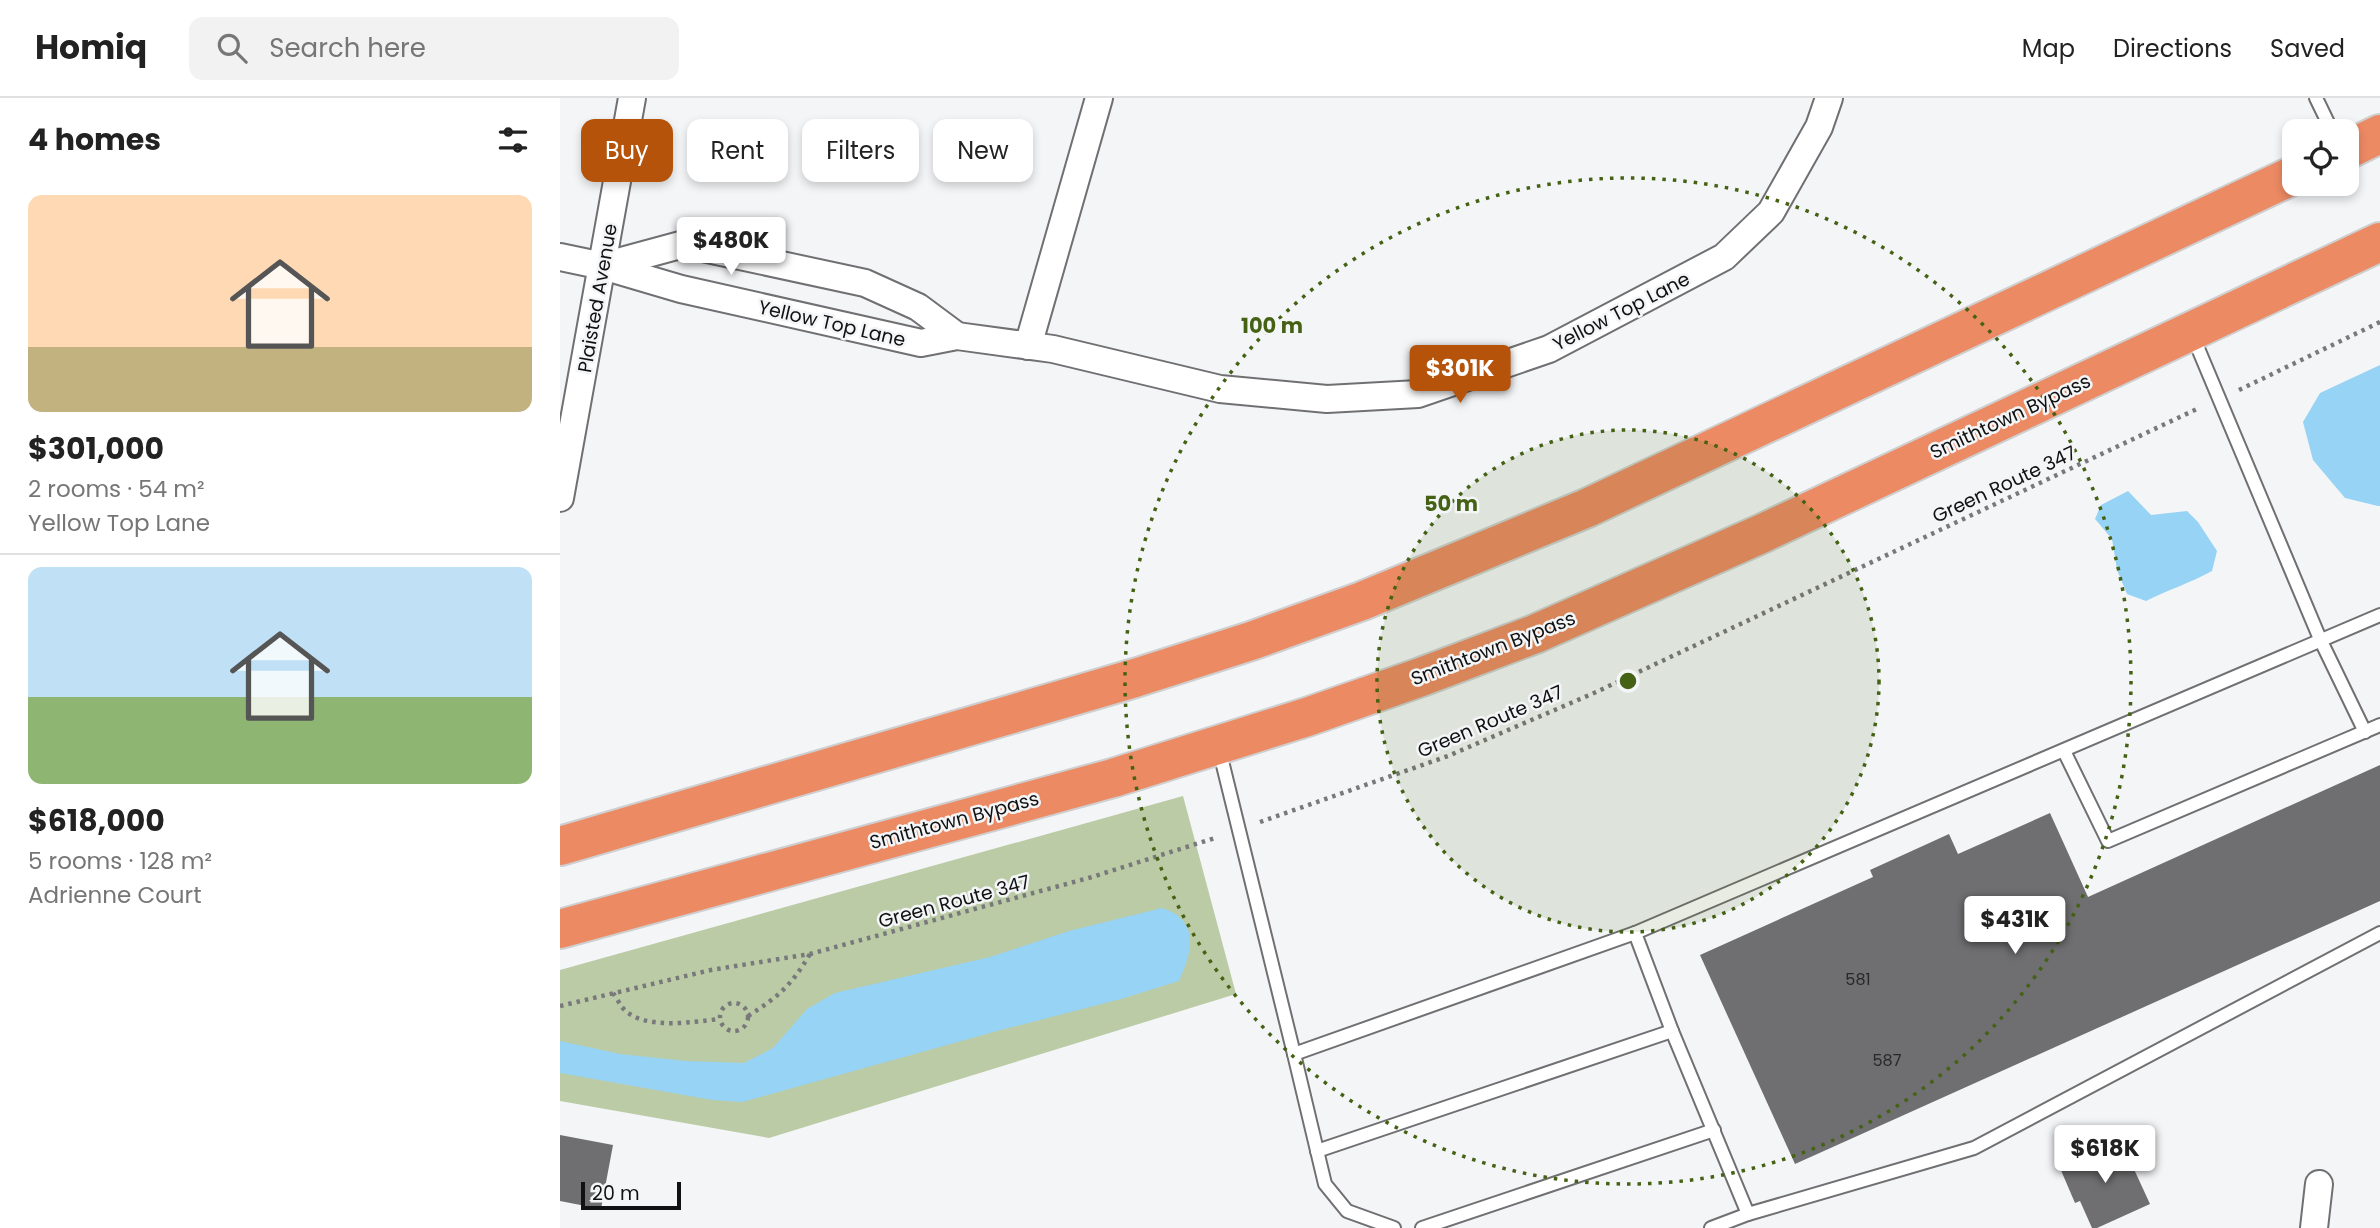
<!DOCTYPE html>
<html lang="en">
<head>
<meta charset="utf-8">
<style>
  :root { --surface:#fff; --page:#f2f2f2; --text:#222; --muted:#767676; --line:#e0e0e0; --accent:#b45309 }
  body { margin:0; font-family:Poppins,sans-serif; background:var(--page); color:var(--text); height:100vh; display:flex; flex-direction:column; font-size:26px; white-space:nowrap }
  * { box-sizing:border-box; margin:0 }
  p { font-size:23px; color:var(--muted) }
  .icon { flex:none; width:38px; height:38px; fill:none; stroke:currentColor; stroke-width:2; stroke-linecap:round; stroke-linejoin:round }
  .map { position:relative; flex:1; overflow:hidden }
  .sheet { display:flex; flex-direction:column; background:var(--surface); width:560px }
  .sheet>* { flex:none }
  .guide { position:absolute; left:21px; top:21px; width:665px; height:63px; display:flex; gap:14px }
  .fabs { position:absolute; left:1722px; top:21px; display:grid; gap:14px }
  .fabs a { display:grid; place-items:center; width:77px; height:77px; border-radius:14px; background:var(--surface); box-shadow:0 4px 10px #0003; font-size:35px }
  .scale { position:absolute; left:21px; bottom:18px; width:100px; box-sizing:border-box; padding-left:7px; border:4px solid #111112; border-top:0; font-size:19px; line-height:24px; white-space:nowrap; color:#111112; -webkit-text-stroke:5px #f4f5f7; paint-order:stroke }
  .price { position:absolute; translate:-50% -60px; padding:0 16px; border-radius:7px; background:#fff; color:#222; font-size:23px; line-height:46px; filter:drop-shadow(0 2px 4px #0008) }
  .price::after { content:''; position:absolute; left:50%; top:42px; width:21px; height:16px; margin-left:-10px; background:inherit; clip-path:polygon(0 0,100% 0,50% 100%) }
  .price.current { background:var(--accent); color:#fff }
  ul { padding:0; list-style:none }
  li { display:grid; align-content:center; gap:14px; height:371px; padding:0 28px }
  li+li { border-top:2px solid var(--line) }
  li span { display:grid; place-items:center; height:217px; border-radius:14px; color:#555 }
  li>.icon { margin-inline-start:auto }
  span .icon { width:126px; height:126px; fill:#fffc; stroke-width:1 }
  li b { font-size:30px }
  h2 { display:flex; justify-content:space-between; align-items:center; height:84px; padding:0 28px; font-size:30px }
  .chip { padding:0 24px; border-radius:14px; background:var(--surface); box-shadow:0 4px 10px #0003; font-size:24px; line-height:63px }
  .chip.current { background:var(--accent); color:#fff }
  header { display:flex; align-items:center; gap:42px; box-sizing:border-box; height:98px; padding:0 35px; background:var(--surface); border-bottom:2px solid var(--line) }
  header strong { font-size:33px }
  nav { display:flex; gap:38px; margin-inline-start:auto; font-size:24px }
  .search { width:490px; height:63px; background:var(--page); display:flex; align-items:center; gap:18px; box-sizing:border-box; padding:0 24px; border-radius:14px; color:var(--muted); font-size:26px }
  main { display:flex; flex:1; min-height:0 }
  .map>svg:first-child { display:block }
</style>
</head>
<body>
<header>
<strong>Homiq</strong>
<div class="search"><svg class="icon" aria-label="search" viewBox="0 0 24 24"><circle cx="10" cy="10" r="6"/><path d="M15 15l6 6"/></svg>Search here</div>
<nav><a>Map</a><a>Directions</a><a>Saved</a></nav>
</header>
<main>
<section class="sheet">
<h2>4 homes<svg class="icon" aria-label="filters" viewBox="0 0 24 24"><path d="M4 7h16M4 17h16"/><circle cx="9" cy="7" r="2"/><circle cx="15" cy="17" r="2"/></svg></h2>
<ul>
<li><span style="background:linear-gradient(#ffd9b3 70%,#c2b280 0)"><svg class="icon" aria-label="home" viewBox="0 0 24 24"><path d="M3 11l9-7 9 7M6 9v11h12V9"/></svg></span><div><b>$301,000</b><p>2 rooms · 54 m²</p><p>Yellow Top Lane</p></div></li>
<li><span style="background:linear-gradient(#bfe0f5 60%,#8fb573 0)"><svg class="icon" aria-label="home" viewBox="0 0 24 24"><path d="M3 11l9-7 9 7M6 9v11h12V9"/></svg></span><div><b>$618,000</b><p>5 rooms · 128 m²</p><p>Adrienne Court</p></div></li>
</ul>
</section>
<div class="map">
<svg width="1820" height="1130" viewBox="0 0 1820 1130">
  <rect width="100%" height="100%" fill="#f4f5f7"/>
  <polygon fill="#bbcba6" points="623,698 676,896 209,1040 0,1003 0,872"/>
  <g fill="#97d3f4">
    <polygon points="1820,267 1820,408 1818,408 1785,400 1753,362 1743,324 1760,295"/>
    <path d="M1568,393L1591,417L1627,413L1638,424L1657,453L1652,473C1630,485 1608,492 1586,503L1567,496L1557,472L1552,441L1535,421L1541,407Z"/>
    <path d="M602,810C607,812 614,814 618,818C639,835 628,863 619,883L561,901L441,932L182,1004L152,1002L0,975V943L60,956L126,963L184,965L213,950L247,911L275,895L430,859L509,833Z"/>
  </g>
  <g fill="#6f6f71">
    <polygon points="1820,667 1820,803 1235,1066 1140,857 1313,779 1310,772 1389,736 1398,756 1490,715 1528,799"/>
    <polygon points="0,1037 53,1047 41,1111 0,1103"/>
    <polygon points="1561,1043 1590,1106 1537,1130 1532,1130 1520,1103 1515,1105 1500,1070"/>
  </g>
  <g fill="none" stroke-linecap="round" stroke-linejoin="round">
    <g stroke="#707073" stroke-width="16">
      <g id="service">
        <polyline points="1756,0 1772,33"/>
        <polyline points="1632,236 1760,541 1805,634"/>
        <polyline points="659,651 734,956 1075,835 1820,517"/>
        <polyline points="1504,653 1548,743 1820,627"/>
        <polyline points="1075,835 1112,933 1188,1116 1414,1050 1820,835"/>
        <polyline points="734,956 765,1086 787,1113 834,1130"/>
        <polyline points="757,1053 1112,933"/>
        <polyline points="862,1130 1154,1032"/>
        <polyline points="1151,1130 1188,1116"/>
      </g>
    </g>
    <g stroke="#707073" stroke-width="30">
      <g id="minor">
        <polyline points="0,159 43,168 121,191 361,245 397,238 493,251 660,291 767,301 858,296 989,251 1164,159 1211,114 1259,29 1269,0"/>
        <polyline points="43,168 124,146 305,185 358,209 397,238"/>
        <polyline points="468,248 539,0"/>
        <polyline points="0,400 72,0"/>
        <polyline points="1754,1130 1759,1086"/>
      </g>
    </g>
    <g stroke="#cfcfd0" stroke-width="42">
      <g id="trunk">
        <polyline points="1787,52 1820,36"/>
        <polyline points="0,748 575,580 691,543 802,503 1027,410 1734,77"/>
        <polyline points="0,831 553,680 747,619 861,579 975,536 1201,436 1820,144"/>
      </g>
    </g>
    <g stroke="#79797b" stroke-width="4.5" stroke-dasharray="3.5 5" stroke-linecap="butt">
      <polyline points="1679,292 1820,224"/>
      <polyline points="700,724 888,658 1034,595 1639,310"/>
      <path d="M53,895C56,899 59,905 62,909C81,933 133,924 159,921"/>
      <circle cx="174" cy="919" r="14"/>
      <polyline points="0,908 151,872 250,856 532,779 658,739"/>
      <path d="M188,918C218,899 231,888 250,856"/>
    </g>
    <use href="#service" stroke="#fff" stroke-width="12"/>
    <use href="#minor" stroke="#fff" stroke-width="26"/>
    <use href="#trunk" stroke="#ec8a64" stroke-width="38"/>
  </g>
  <circle cx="1068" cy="583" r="251" fill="#446114" fill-opacity=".12"/>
  <g fill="none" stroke="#446114" stroke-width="3.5" stroke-dasharray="3.5 7">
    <circle cx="1068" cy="583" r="251"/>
    <circle cx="1068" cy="583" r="503"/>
  </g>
  <g text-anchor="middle" stroke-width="5" stroke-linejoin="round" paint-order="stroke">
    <g font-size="16" fill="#28282a">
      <text x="1298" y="887">581</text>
      <text x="1327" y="968">587</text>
    </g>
    <g font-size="19" fill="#111112" stroke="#f4f5f7">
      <text transform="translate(37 200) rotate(-80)" y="7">Plaisted Avenue</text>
      <text transform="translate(1061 213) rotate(-27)" y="7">Yellow Top Lane</text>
      <text transform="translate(272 225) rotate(13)" y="7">Yellow Top Lane</text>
      <text transform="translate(1450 318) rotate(-25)" y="7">Smithtown Bypass</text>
      <text transform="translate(1444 386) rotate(-25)" y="7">Green Route 347</text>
      <text transform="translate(933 550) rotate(-21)" y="7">Smithtown Bypass</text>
      <text transform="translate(930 623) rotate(-23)" y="7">Green Route 347</text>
      <text transform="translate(394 722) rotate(-15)" y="7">Smithtown Bypass</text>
      <text transform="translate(394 803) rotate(-15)" y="7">Green Route 347</text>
    </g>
  </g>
  <circle cx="1068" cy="583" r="10" fill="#446114" stroke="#f4f5f7" stroke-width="3.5"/>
  <g font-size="21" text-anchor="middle" font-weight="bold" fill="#446114" stroke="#f4f5f7" stroke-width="5" stroke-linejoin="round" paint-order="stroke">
    <text x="712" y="235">100 m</text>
    <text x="891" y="413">50 m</text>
  </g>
</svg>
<div class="fabs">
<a><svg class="icon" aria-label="locate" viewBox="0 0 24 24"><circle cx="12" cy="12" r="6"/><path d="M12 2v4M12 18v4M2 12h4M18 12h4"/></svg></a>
</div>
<div class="scale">20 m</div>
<b class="price" style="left:171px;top:179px">$480K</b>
<b class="price current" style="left:900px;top:307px">$301K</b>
<b class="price" style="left:1455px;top:858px">$431K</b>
<b class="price" style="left:1545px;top:1087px">$618K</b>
<div class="guide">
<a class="chip current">Buy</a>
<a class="chip">Rent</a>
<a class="chip">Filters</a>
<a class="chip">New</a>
</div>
</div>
</main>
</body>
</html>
